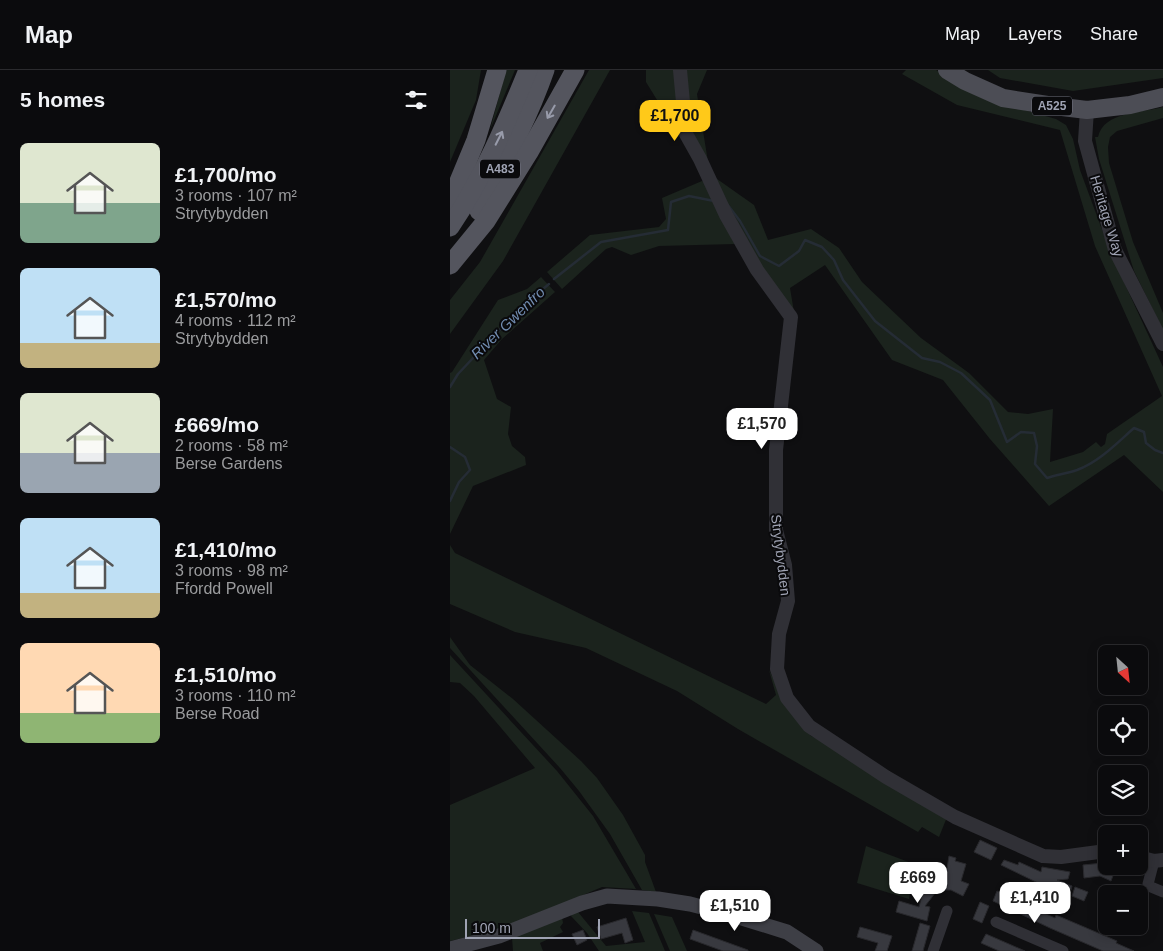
<!DOCTYPE html>
<html lang="en">
<head>
<meta charset="utf-8">
<style>
  :root { --surface:#0b0b0d; --page:#19191b; --text:#f1f3f6; --muted:#9a9b9d; --line:#2b2b2e; --accent:#ffc919 }
  body { margin:0; font-family:Helvetica,sans-serif; background:var(--page); color:var(--text); height:100vh; display:flex; flex-direction:column; font-size:19px; white-space:nowrap }
  * { box-sizing:border-box; margin:0 }
  p { font-size:16px; color:var(--muted) }
  .icon { flex:none; width:28px; height:28px; fill:none; stroke:currentColor; stroke-width:2; stroke-linecap:round; stroke-linejoin:round }
  .map { position:relative; flex:1; overflow:hidden }
  .side { display:flex; flex-direction:column; background:var(--surface); width:450px }
  .side>* { flex:none }
  .needle { width:32px; rotate:153deg }
  .controls { position:absolute; left:648px; top:575px; display:grid; gap:10px }
  .controls a { display:grid; place-items:center; width:50px; height:50px; border-radius:8px; background:var(--surface); box-shadow:0 2px 12px #0003,0 0 0 1px var(--line); font-size:25px }
  .scale { position:absolute; left:15px; bottom:12px; width:135px; box-sizing:border-box; padding-left:5px; border:2px solid #9fa3b3; border-top:0; font-size:14px; line-height:18px; white-space:nowrap; color:#9fa3b3; -webkit-text-stroke:4px #0a0a0c; paint-order:stroke }
  .price { position:absolute; translate:-50% -42px; padding:0 11px; border-radius:10px; background:#fff; color:#222; font-size:16px; line-height:32px; filter:drop-shadow(0 1px 2px #0008) }
  .price::after { content:''; position:absolute; left:50%; top:30px; width:15px; height:11px; margin-left:-8px; background:inherit; clip-path:polygon(0 0,100% 0,50% 100%) }
  .price.selected { background:var(--accent); color:#111 }
  ul { padding:0; list-style:none }
  li { display:flex; align-items:center; gap:15px; height:125px; padding:0 20px }
  li span { display:grid; place-items:center; flex:none; width:140px; height:100px; border-radius:8px; color:#555 }
  li>.icon { margin-inline-start:auto }
  span .icon { width:60px; height:60px; fill:#fffc; stroke-width:1 }
  li b { font-size:21px }
  h2 { display:flex; justify-content:space-between; align-items:center; height:60px; padding:0 20px; font-size:21px }
  header { display:flex; align-items:center; gap:30px; box-sizing:border-box; height:70px; padding:0 25px; background:var(--surface); border-bottom:1px solid var(--line) }
  header strong { font-size:24px }
  nav { display:flex; gap:28px; margin-inline-start:auto; font-size:18px }
  main { display:flex; flex:1; min-height:0 }
  .map>svg:first-child { display:block }
</style>
</head>
<body>
<header>
<strong>Map</strong>
<nav><a>Map</a><a>Layers</a><a>Share</a></nav>
</header>
<main>
<section class="side">
<h2>5 homes<svg class="icon" aria-label="filters" viewBox="0 0 24 24"><path d="M4 7h16M4 17h16"/><circle cx="9" cy="7" r="2"/><circle cx="15" cy="17" r="2"/></svg></h2>
<ul>
<li><span style="background:linear-gradient(#dfe7d0 60%,#7fa58c 0)"><svg class="icon" aria-label="home" viewBox="0 0 24 24"><path d="M3 11l9-7 9 7M6 9v11h12V9"/></svg></span><div><b>£1,700/mo</b><p>3 rooms · 107 m²</p><p>Strytybydden</p></div></li>
<li><span style="background:linear-gradient(#bfe0f5 75%,#c2b280 0)"><svg class="icon" aria-label="home" viewBox="0 0 24 24"><path d="M3 11l9-7 9 7M6 9v11h12V9"/></svg></span><div><b>£1,570/mo</b><p>4 rooms · 112 m²</p><p>Strytybydden</p></div></li>
<li><span style="background:linear-gradient(#dfe7d0 60%,#9aa5b1 0)"><svg class="icon" aria-label="home" viewBox="0 0 24 24"><path d="M3 11l9-7 9 7M6 9v11h12V9"/></svg></span><div><b>£669/mo</b><p>2 rooms · 58 m²</p><p>Berse Gardens</p></div></li>
<li><span style="background:linear-gradient(#bfe0f5 75%,#c2b280 0)"><svg class="icon" aria-label="home" viewBox="0 0 24 24"><path d="M3 11l9-7 9 7M6 9v11h12V9"/></svg></span><div><b>£1,410/mo</b><p>3 rooms · 98 m²</p><p>Ffordd Powell</p></div></li>
<li><span style="background:linear-gradient(#ffd9b3 70%,#8fb573 0)"><svg class="icon" aria-label="home" viewBox="0 0 24 24"><path d="M3 11l9-7 9 7M6 9v11h12V9"/></svg></span><div><b>£1,510/mo</b><p>3 rooms · 110 m²</p><p>Berse Road</p></div></li>
</ul>
</section>
<div class="map">
<svg width="713" height="881" viewBox="0 0 713 881">
  <rect width="100%" height="100%" fill="#0f0f11"/>
  <g fill="#1b231d">
    <polygon points="0,0 31,0 26,30 0,92"/>
    <polygon points="56,0 65,0 40,60"/>
    <polygon points="139,0 160,0 53,191 0,264 0,230 30,192"/>
    <polygon points="196,0 226,0 233,64 227,67 220,51 196,12"/>
    <polygon points="235,0 257,0 247,24 260,104 304,135 318,170 361,159 389,178 412,212 471,268 519,303 558,342 578,344 603,339 600,392 633,382 646,372 651,377 655,374 657,364 712,326 645,176 610,60 507,35 452,4 456,0 486,0 538,30 606,49 616,55 623,69 630,100 661,184 713,297 713,422 674,385 599,436 540,369 493,310 442,290 375,195 340,218 344,242 285,174 209,176 181,185 162,177 156,179 112,219 97,202 140,165 209,157 216,149 212,128 252,111 258,114 241,62"/>
    <polygon points="538,0 713,0 713,8 623,21 550,8"/>
    <path d="M713,37V48L667,61L660,67L658,77L659,93L683,172L713,243V260L684,201L649,89L645,67H648C654,41 692,43 713,37Z"/>
    <polygon points="91,207 105,222 52,269 34,290 47,329 61,337 58,364 62,376 75,387 76,395 23,416 0,464 0,303 2,302 48,230 77,219"/>
    <polygon points="0,475 5,483 316,634 326,625 319,600 331,624 361,666 376,672 497,747 489,767 472,757 468,762 288,659 227,621 136,578 65,562 0,534"/>
    <polygon points="0,567 20,595 63,629 131,691 147,708 173,745 195,785 195,792 206,822 192,820 160,764 129,721 110,698 0,578"/>
    <polygon points="0,585 107,701 143,746 186,819 152,817 58,857 0,871 0,735 85,698 24,626 10,613 0,612"/>
    <polygon points="416,776 464,794 459,829 407,813"/>
    <polygon points="182,841 199,843 215,881 149,881 137,863 121,846 123,842 128,842 156,876 195,872"/>
    <polygon points="204,844 222,847 237,881 220,881"/>
    <polygon points="112,847 113,853 110,857 113,862 90,873 93,881 63,881 62,868"/>
  </g>
  <g fill="none" stroke-linecap="round" stroke-linejoin="round">
    <g stroke="#252c35" stroke-width="2.5">
      <path d="M277,134L290,151L310,186L329,196L349,181L355,170L372,177L384,190L393,210L425,251L472,288L490,292L511,303L540,330L557,372L571,362L584,363L587,376L585,394L597,408C607,405 618,403 627,400C649,392 667,373 684,358L694,362L696,373L705,380L713,383"/>
      <polyline points="104,209 151,172 218,160 221,132 239,126 264,131"/>
      <polyline points="0,317 8,304 70,238 99,214"/>
      <polyline points="0,377 15,387 20,400 9,412 0,431"/>
    </g>
  </g>
  <g fill="#38393f" stroke="#29292d">
    <polygon points="530,770 547,778 541,790 524,782"/>
    <polygon points="499,786 506,788 505,791 516,794 511,811 519,814 513,826 501,820 488,820 488,805 496,805"/>
    <polygon points="554,790 568,795 569,792 591,802 592,797 620,802 618,809 607,810 622,816 621,820 588,813 551,795"/>
    <polygon points="653,793 654,798 664,803 661,811 650,806 634,808 633,795"/>
    <polygon points="670,796 690,796 695,798 693,805 669,798"/>
    <polygon points="474,812 486,822 475,836 480,837 477,851 446,842 449,831 469,837 472,825 467,821"/>
    <polygon points="625,817 638,822 634,831 622,826"/>
    <polygon points="547,821 605,848 606,845 667,871 666,873 684,881 653,881 600,858 543,831"/>
    <polygon points="530,832 539,836 532,853 523,849"/>
    <polygon points="176,848 183,870 175,873 172,863 151,869 147,857"/>
    <polygon points="470,853 480,856 473,881 462,881"/>
    <polygon points="410,857 442,866 437,881 425,881 428,873 407,867"/>
    <polygon points="133,860 137,870 127,875 122,864"/>
    <polygon points="243,860 298,880 298,881 273,881 240,869"/>
    <polygon points="536,864 575,881 549,881 531,873"/>
  </g>
  <g fill="none" stroke-linecap="round" stroke-linejoin="round">
    <g stroke="#303036" stroke-width="11">
      <polyline points="704,791 698,814 701,817 713,822"/>
      <polyline points="546,852 613,881"/>
      <polyline points="483,881 497,841"/>
    </g>
    <g stroke="#303036" stroke-width="14">
      <polyline points="230,0 236,64 250,89 276,145 307,200 341,247 326,380 326,460 335,495 338,531 329,564 327,599 337,628 359,656 436,707 505,747 593,786 611,787 656,781"/>
      <polyline points="637,40 635,71 665,180 713,274"/>
      <polyline points="689,787 704,791 713,790"/>
    </g>
    <polyline stroke="#3e3f46" stroke-width="15" points="0,879 49,866 132,833 157,826 208,829 240,834 279,844 337,862 366,881"/>
    <polyline stroke="#4c4d55" stroke-width="18" points="497,0 515,11 553,28 604,36 637,40 680,35 713,27"/>
    <g stroke="#54555e" stroke-width="19">
      <polyline points="0,133 26,70 47,0"/>
      <path d="M29,141C53,95 78,49 95,0"/>
      <path d="M0,157C33,108 56,54 78,0"/>
      <polyline points="0,195 36,151 79,82 125,0"/>
    </g>
  </g>
  <defs><path id="oneway-shaft" d="M-6 0H5M1.5-3L5.5 0L1.5 3" fill="none" stroke-width="1.6" stroke-linecap="round" stroke-linejoin="round" transform="scale(1.25)"/></defs>
  <g stroke="#989baa">
    <use href="#oneway-shaft" transform="translate(101 42) rotate(120)"/>
    <use href="#oneway-shaft" transform="translate(49 68) rotate(-63)"/>
  </g>
  <g text-anchor="middle" stroke-width="4" stroke-linejoin="round" paint-order="stroke">
    <g fill="#0a0a0c" stroke="#727581" stroke-width="1">
      <rect x="582" y="26.5" width="40" height="19" rx="4"/>
      <rect x="30" y="89.5" width="40" height="19" rx="4"/>
    </g>
    <g font-size="12" font-weight="bold" fill="#9fa3b3">
      <text x="602" y="40">A525</text>
      <text x="50" y="103">A483</text>
    </g>
    <g font-size="14" fill="#9fa3b3" stroke="#0a0a0c">
      <text transform="translate(657 146) rotate(73)" y="5">Heritage Way</text>
      <text transform="translate(331 485) rotate(83)" y="5">Strytybydden</text>
    </g>
    <g font-size="15" font-style="italic" fill="#728db1" stroke="#0a0a0c">
      <text transform="translate(58 253) rotate(-44)" y="5">River Gwenfro</text>
    </g>
  </g>
</svg>
<div class="controls">
<a><svg class="needle" viewBox="-14 -14 28 28"><path d="M0-13l5 13h-10z" fill="#e53935"/><path d="M0 13l5-13h-10z" fill="#9a9b9d"/></svg></a>
<a><svg class="icon" aria-label="locate" viewBox="0 0 24 24"><circle cx="12" cy="12" r="6"/><path d="M12 2v4M12 18v4M2 12h4M18 12h4"/></svg></a>
<a><svg class="icon" aria-label="layers" viewBox="0 0 24 24"><path d="M12 4l9 5-9 5-9-5zM3 14l9 5 9-5"/></svg></a>
<a>+</a>
<a>−</a>
</div>
<div class="scale">100 m</div>
<b class="price selected" style="left:225px;top:72px">£1,700</b>
<b class="price" style="left:312px;top:380px">£1,570</b>
<b class="price" style="left:468px;top:834px">£669</b>
<b class="price" style="left:585px;top:854px">£1,410</b>
<b class="price" style="left:285px;top:862px">£1,510</b>
</div>
</main>
</body>
</html>
